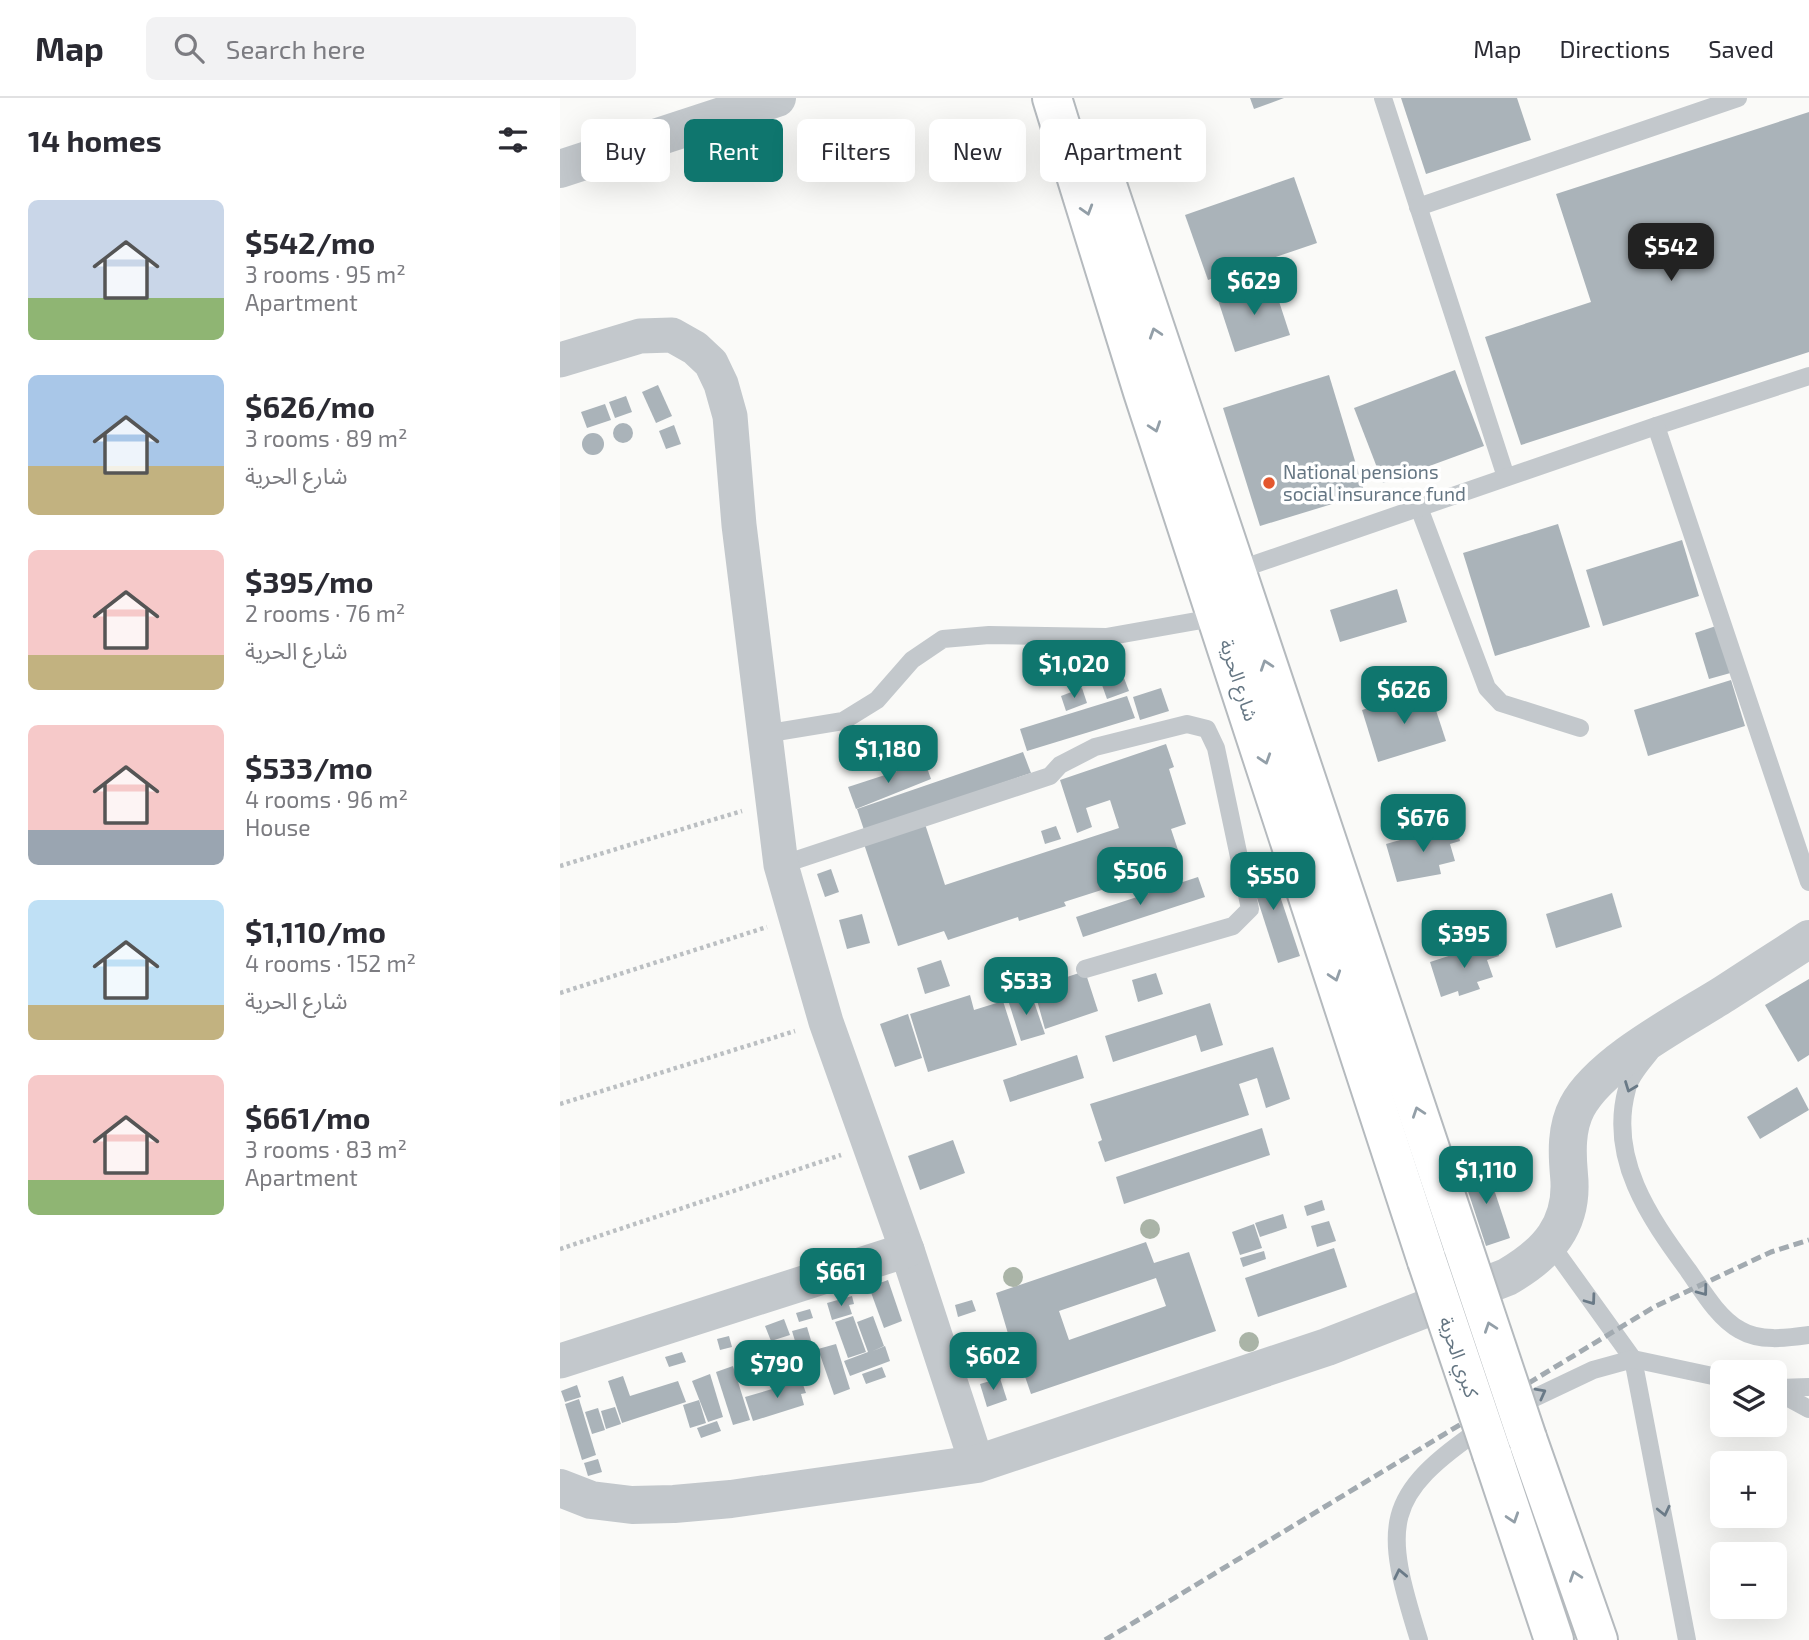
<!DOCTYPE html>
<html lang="en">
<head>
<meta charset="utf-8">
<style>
  :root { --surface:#fff; --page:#f2f2f3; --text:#2b2b33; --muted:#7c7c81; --line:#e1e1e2; --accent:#0f766e }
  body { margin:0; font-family:"Exo 2","Noto Sans Arabic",sans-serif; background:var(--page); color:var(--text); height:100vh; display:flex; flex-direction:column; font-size:26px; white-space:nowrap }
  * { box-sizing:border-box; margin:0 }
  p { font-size:23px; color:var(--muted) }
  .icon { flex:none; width:38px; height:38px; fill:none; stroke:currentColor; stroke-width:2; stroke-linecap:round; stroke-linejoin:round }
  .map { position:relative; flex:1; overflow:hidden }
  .sheet { display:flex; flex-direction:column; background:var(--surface); width:560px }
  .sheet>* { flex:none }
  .hud { position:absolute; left:21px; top:21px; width:665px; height:63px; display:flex; gap:14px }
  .tools { position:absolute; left:1150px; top:1262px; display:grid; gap:14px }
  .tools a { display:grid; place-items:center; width:77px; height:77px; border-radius:10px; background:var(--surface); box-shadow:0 7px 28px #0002; font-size:35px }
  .price { position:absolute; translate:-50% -60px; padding:0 16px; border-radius:14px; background:var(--accent); color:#fff; font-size:23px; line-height:46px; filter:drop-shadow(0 2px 4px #0008) }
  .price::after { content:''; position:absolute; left:50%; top:42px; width:21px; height:16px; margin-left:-10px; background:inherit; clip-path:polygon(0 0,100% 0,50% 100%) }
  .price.current { background:#222; color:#fff }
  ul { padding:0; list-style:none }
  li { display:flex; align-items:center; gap:21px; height:175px; padding:0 28px }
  li span { display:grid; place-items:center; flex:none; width:196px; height:140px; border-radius:10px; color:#555 }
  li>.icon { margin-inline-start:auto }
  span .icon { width:84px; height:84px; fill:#fffc; stroke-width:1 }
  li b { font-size:30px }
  h2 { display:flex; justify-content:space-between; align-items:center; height:84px; padding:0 28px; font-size:30px }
  .chip { padding:0 24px; border-radius:10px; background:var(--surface); box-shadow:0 7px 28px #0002; font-size:24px; line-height:63px }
  .chip.current { background:var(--accent); color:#fff }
  header { display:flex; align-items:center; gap:42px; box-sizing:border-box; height:98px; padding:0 35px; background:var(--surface); border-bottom:2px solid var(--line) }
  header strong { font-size:33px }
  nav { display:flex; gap:38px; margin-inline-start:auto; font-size:24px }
  .search { width:490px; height:63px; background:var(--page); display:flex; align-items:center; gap:18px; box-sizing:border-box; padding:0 24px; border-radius:10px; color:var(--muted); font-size:26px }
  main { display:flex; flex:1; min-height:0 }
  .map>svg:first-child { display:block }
</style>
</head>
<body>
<header>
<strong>Map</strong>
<div class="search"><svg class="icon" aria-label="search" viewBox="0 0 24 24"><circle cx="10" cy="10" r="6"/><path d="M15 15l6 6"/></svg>Search here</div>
<nav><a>Map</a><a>Directions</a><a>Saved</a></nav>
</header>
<main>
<section class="sheet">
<h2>14 homes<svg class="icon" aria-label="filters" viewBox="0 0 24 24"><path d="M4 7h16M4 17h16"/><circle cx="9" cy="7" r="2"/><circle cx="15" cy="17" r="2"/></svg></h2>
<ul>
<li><span style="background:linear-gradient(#c9d6e8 70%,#8fb573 0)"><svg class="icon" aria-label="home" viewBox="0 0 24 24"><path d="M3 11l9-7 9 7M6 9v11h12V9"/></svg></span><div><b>$542/mo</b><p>3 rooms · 95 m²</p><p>Apartment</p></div></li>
<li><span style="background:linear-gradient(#a9c7e8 65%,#c2b280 0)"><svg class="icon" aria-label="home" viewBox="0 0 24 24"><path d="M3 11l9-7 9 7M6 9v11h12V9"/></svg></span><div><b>$626/mo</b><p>3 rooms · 89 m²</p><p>شارع الحرية</p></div></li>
<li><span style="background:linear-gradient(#f6c9c9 75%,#c2b280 0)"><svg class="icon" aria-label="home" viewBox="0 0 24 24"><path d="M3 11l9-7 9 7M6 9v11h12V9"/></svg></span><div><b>$395/mo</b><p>2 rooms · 76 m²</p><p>شارع الحرية</p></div></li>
<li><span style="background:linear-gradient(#f6c9c9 75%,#9aa5b1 0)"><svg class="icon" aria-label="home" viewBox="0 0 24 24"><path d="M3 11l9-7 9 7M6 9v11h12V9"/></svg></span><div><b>$533/mo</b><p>4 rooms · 96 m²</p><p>House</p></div></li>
<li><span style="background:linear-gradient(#bfe0f5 75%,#c2b280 0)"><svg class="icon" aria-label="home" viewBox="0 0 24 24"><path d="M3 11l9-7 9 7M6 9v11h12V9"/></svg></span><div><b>$1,110/mo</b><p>4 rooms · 152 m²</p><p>شارع الحرية</p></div></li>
<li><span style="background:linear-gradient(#f6c9c9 75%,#8fb573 0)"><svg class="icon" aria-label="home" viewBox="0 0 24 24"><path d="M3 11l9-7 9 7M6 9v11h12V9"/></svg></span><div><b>$661/mo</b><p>3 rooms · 83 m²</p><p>Apartment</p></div></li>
</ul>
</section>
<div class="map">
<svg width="1249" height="1542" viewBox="0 0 1249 1542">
  <rect width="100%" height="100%" fill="#fafaf8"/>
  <g fill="#aab3b9" fill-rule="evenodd">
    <polygon points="690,0 724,0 694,11"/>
    <polygon points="841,0 957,0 971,42 866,76"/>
    <polygon points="1249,14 1249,254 961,347 925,239 1031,204 996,96"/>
    <polygon points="734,79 757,145 648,182 625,117"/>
    <polygon points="713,185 730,237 675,254 658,202"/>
    <polygon points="895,272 924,348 823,385 794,310"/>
    <polygon points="769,277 805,396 700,428 663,310"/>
    <polygon points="98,287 112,318 96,325 82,294"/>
    <polygon points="66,298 72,314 55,320 49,304"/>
    <polygon points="45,306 51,322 27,330 21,314"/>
    <circle cx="63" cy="335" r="10"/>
    <polygon points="114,327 121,346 106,351 99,333"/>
    <circle cx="33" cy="346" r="11"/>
    <polygon points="998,426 1030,529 935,558 903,455"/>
    <polygon points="1122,442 1139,498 1043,528 1026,472"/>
    <polygon points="837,491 847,524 780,544 770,512"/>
    <polygon points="1159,527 1174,574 1149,581 1135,535"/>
    <polygon points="544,559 548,573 536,576 532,563"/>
    <polygon points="564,580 569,593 547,601 542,587"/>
    <polygon points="1171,582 1185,628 1088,658 1074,612"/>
    <polygon points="522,590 527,605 506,613 501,598"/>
    <polygon points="601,590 609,613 580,622 573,599"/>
    <polygon points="869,591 886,643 818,664 802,612"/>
    <polygon points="567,598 575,620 467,653 460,631"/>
    <polygon points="606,646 614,669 609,671 626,726 611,731 620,758 574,773 576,781 504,804 506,808 459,823 458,819 388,842 384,833 338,848 303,743 364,723 385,787 559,730 550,702 526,710 532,729 517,735 500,682"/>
    <polygon points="463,654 471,675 304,732 297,711"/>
    <polygon points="365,664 371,681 296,711 288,689"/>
    <polygon points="896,726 900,743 890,746 895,763 879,767 881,776 837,784 826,746"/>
    <polygon points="496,728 501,741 485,746 481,733"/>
    <polygon points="708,762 740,858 718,865 687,769"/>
    <polygon points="271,771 279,794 265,799 257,776"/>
    <polygon points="638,779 645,799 523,839 516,819"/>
    <polygon points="1052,795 1062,829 996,850 986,816"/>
    <polygon points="302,816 310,845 287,851 279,822"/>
    <polygon points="935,843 939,858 927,862 933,879 917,884 920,891 899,898 898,893 881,899 870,864"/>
    <polygon points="381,862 390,888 365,896 357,870"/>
    <polygon points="485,865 492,884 525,873 538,913 485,931 468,870"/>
    <polygon points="596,875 603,896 578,904 572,882"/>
    <polygon points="1249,881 1249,957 1238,964 1205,907"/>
    <polygon points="471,895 485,936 461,943 448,902"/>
    <polygon points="410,897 414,912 443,903 457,947 368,974 350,916"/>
    <polygon points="650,905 663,947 641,954 636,937 553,964 545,938"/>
    <polygon points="348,916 362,960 335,969 320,926"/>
    <polygon points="713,949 730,1001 706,1010 697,980 679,986 689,1017 545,1064 538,1044 542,1042 530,1006"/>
    <polygon points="517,957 524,980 450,1004 443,982"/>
    <polygon points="1237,989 1249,1012 1200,1041 1187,1019"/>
    <polygon points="702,1030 710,1057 564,1106 556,1079"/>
    <polygon points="393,1042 405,1075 360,1092 348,1058"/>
    <polygon points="926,1067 950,1140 926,1148 902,1075"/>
    <polygon points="762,1102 765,1112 747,1118 744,1108"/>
    <polygon points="723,1116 727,1130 700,1139 695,1125"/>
    <polygon points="769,1123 776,1143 757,1149 751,1128"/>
    <polygon points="694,1126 702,1150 680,1157 672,1134"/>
    <path d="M586,1144L594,1165L629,1154L656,1233L471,1296L460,1264L457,1266L436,1195ZM596,1180L606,1208L509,1242L499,1213Z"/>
    <polygon points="774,1150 787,1189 698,1219 685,1180"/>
    <polygon points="704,1153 706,1161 683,1169 680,1160"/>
    <polygon points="328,1182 342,1223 324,1230 309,1189"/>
    <polygon points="292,1198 294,1206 289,1207 292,1216 272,1222 267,1205"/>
    <polygon points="412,1202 416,1213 398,1219 395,1207"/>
    <polygon points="250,1211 253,1220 239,1224 236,1215"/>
    <polygon points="293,1218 306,1254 288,1260 275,1224"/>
    <polygon points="313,1218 324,1248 313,1253 325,1248 330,1263 290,1278 284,1263 308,1254 297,1224"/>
    <polygon points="224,1221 230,1237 211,1243 205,1228"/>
    <polygon points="247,1229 253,1249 238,1253 232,1233"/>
    <polygon points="169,1238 172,1249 160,1252 157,1241"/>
    <polygon points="276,1246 290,1291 274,1297 258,1251"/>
    <polygon points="212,1249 213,1254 233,1249 241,1275 206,1288 196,1254"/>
    <polygon points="122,1254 126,1264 109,1269 105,1259"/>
    <polygon points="173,1268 190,1322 173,1327 156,1274"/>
    <polygon points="322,1269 326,1279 306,1286 302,1276"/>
    <polygon points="150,1276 163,1319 148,1324 132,1283"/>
    <polygon points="63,1278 70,1298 118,1283 126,1304 62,1325 48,1283"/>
    <polygon points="240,1278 246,1295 241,1296 244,1307 193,1323 185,1299 229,1286 228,1282"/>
    <polygon points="440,1280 447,1302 427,1309 420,1286"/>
    <polygon points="17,1287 21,1299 5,1304 1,1293"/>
    <polygon points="19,1301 36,1357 22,1362 5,1306"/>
    <polygon points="139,1302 146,1325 130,1330 123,1307"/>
    <polygon points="55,1309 61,1326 46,1331 41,1313"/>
    <polygon points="38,1310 45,1332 32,1336 25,1314"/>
    <polygon points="157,1323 161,1333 141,1340 137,1330"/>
    <polygon points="38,1361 42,1374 28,1378 24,1365"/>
  </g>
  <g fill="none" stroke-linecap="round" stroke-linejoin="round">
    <g stroke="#b5babe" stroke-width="42">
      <g id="primary">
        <polyline points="492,0 583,294 867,1163"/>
        <polyline points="541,69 903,1149"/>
        <polyline points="967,1340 1038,1542"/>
        <polyline points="932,1356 994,1542"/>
      </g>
    </g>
    <g stroke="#bbbfc2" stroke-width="4.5" stroke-dasharray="3.5 3.5" stroke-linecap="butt">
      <polyline points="0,768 182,713"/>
      <polyline points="0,895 207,829"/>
      <polyline points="0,1006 235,933"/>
      <polyline points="0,1151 281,1057"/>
    </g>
    <g stroke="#c3c8cc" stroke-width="18">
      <polyline points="823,0 946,379"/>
      <polyline points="858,109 1178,0"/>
      <polyline points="1096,328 1249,278"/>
      <polyline points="858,407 927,590 941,605 1020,630"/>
      <polyline points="675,473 1096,328 1249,784"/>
      <polyline points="204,636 283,623 317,602 352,562 383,541 429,537 546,539 659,519"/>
      <polyline points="221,767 490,678 500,667 535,649 627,626 647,631 656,650 690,811 673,828 525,871"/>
      <path d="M1090,955C1082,965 1070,978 1067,991C1048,1060 1089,1119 1128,1172C1142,1192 1158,1220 1180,1232C1200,1244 1227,1240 1249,1237"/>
      <polyline points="991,1147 1073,1261 1127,1542"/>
      <polyline points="1214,1290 1249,1289"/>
      <polyline points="1214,1292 1249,1311"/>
      <polyline points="955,1309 1033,1272 1073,1261 1162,1280"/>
      <path d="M859,1542C823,1427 821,1398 925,1328"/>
    </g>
    <g stroke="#c3c8cc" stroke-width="35">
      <polyline points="0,262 80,238 112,237 135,250 151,265 161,286 170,318 179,427 221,767 266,924 347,1152 417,1366"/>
      <polyline points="0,1263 347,1152"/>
    </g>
    <g stroke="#c3c8cc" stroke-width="38">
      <polyline points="0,71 217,0"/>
      <path d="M0,1390L31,1402L72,1407L114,1406L171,1401L417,1366L767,1249L947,1179C987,1156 1014,1127 1009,1077C1007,1055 1006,1030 1017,1009C1040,965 1121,923 1164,896C1192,878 1221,859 1249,841"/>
    </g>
    <use href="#primary" stroke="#fff" stroke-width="38"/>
    <polyline stroke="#a2aab0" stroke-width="5" stroke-dasharray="10 5" stroke-linecap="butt" points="545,1542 1094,1209 1211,1154 1249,1142"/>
    <g stroke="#b5babe" stroke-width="42" stroke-linecap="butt">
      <g id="primary-bridge">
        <polyline points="903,1149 967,1340"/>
        <polyline points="867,1163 932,1356"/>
      </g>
    </g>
    <use href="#primary-bridge" stroke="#fff" stroke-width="38"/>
  </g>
  <g fill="#aab4a7">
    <circle cx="590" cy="1131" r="10"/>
    <circle cx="453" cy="1179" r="10"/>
    <circle cx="689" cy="1244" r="10"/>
  </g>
  <defs><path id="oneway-chevron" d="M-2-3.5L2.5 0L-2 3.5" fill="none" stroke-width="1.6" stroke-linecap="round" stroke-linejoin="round" transform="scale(1.75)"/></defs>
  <g stroke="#939fa8">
    <use href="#oneway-chevron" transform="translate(527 112) rotate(73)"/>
    <use href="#oneway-chevron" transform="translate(595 235) rotate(-108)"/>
    <use href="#oneway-chevron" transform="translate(595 329) rotate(71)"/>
    <use href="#oneway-chevron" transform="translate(706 567) rotate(-109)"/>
    <use href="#oneway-chevron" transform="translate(705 661) rotate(72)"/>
    <use href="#oneway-chevron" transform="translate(775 878) rotate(72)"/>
    <use href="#oneway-chevron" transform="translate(858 1014) rotate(-109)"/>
    <use href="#oneway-chevron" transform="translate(930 1229) rotate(-109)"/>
    <use href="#oneway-chevron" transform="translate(953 1420) rotate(72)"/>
    <use href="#oneway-chevron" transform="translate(1015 1478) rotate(-109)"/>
  </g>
  <g stroke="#6a7a87">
    <use href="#oneway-chevron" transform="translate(1070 989) rotate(111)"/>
    <use href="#oneway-chevron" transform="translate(1143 1193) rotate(53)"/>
    <use href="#oneway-chevron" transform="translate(1031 1202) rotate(54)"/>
    <use href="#oneway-chevron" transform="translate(981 1295) rotate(-28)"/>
    <use href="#oneway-chevron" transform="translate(1104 1413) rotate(77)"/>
    <use href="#oneway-chevron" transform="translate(840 1476) rotate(-102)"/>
  </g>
  <circle fill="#e4572e" stroke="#fff" stroke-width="2.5" cx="709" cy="385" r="7"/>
  <g text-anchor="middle" stroke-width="7" stroke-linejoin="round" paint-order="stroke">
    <g font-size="19" fill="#657683" stroke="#fff" text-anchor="start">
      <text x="723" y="381">National pensions<tspan x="723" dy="22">social insurance fund</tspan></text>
    </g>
    <g font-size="19" fill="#657683" stroke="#fff">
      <text transform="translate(679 582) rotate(72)" y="7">شارع الحرية</text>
      <text transform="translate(899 1259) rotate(71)" y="7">كبري الحرية</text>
    </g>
  </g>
</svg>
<div class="tools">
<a><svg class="icon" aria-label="layers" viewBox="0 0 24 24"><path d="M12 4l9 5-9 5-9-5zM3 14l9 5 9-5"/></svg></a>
<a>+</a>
<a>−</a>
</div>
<b class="price current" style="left:1111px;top:185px">$542</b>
<b class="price" style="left:694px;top:219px">$629</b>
<b class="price" style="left:514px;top:602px">$1,020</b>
<b class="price" style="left:844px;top:628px">$626</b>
<b class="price" style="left:328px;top:687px">$1,180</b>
<b class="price" style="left:863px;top:756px">$676</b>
<b class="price" style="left:580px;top:809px">$506</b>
<b class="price" style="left:713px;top:814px">$550</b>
<b class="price" style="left:904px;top:872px">$395</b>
<b class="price" style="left:466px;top:919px">$533</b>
<b class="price" style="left:926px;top:1108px">$1,110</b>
<b class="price" style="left:281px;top:1210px">$661</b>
<b class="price" style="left:433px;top:1294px">$602</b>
<b class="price" style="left:217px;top:1302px">$790</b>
<div class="hud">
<a class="chip">Buy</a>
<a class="chip current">Rent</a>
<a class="chip">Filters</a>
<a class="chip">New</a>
<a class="chip">Apartment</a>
</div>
</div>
</main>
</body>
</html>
